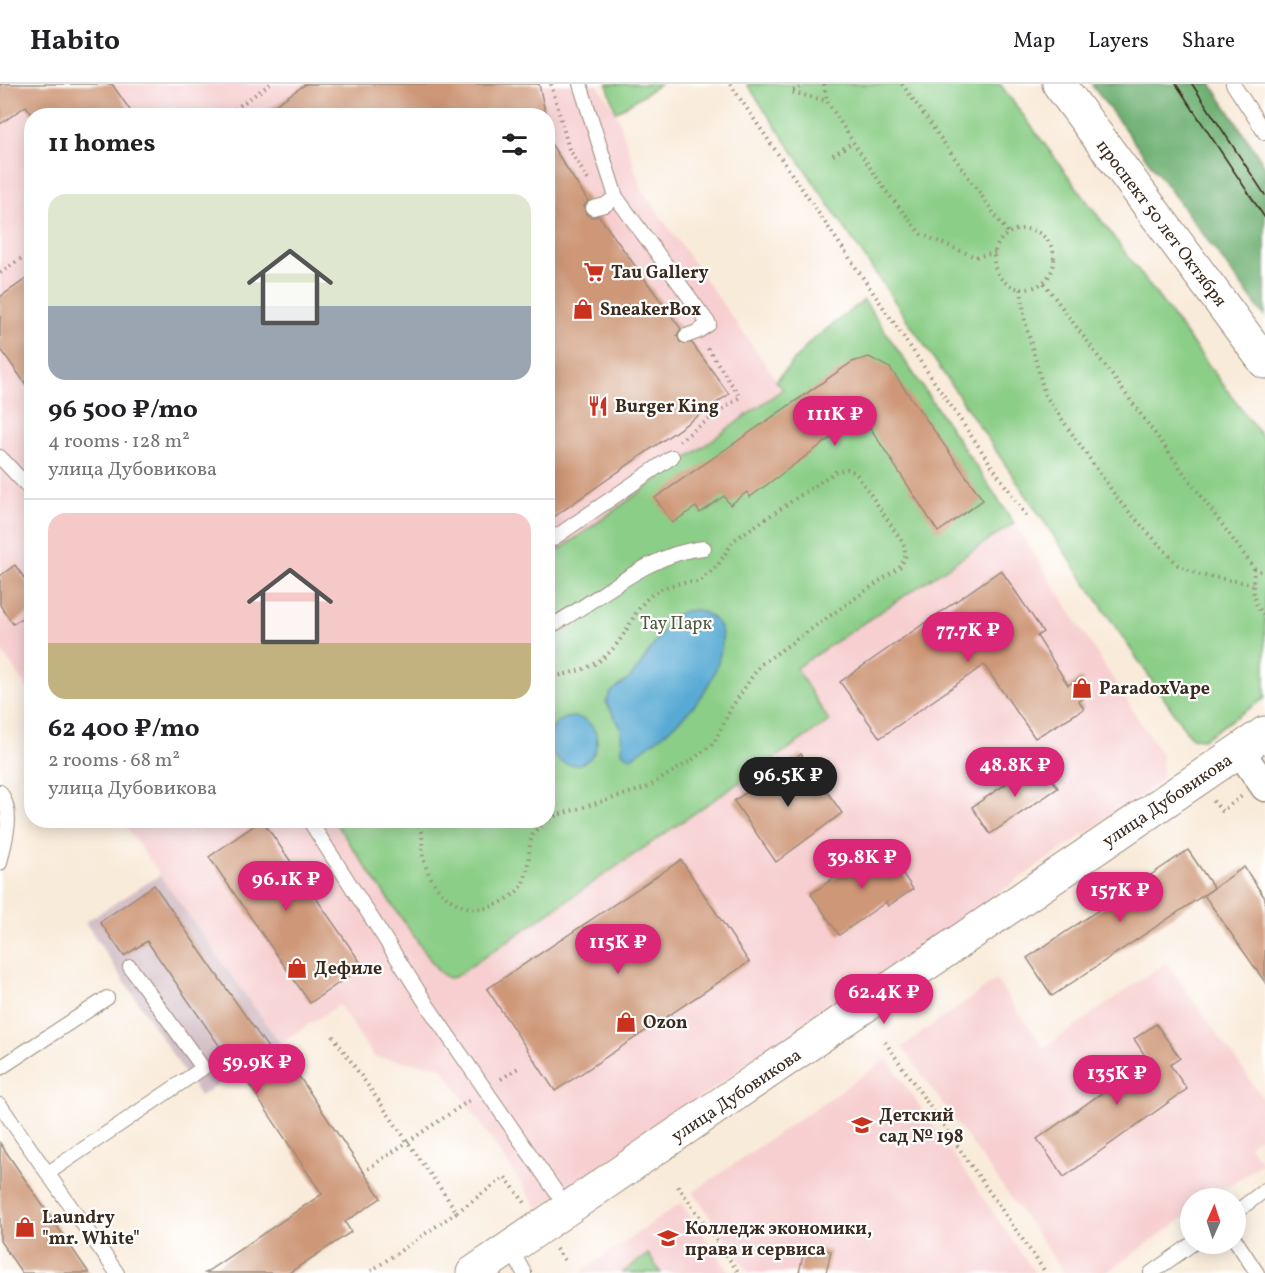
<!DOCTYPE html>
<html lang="en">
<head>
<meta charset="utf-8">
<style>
  :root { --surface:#fff; --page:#f6f6f6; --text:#202124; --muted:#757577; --line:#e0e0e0; --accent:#db2777 }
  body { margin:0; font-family:Vollkorn,serif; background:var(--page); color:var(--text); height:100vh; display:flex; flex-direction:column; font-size:22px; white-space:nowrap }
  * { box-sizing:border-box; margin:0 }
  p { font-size:20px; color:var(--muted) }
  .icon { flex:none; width:33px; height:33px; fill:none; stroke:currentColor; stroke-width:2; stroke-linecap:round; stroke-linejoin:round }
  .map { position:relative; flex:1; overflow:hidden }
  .drawer { position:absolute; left:24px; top:24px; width:531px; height:720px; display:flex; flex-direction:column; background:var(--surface); border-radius:24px; box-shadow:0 3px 15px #0003 }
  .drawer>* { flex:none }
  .needle { width:39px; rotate:3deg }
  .controls { position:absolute; left:1180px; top:1104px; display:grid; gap:12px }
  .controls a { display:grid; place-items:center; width:66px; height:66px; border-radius:50%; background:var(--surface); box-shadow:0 3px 15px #0003; font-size:30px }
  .price { position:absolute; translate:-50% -51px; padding:0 14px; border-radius:21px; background:var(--accent); color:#fff; font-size:20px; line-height:39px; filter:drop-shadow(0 2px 3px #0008) }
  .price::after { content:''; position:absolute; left:50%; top:36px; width:18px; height:14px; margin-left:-9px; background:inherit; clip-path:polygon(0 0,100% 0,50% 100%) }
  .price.active { background:#222; color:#fff }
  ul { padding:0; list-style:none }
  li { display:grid; align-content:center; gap:12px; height:318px; padding:0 24px }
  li+li { border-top:2px solid var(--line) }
  li span { display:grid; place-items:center; height:186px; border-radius:18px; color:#555 }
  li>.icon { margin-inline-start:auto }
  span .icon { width:108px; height:108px; fill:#fffc; stroke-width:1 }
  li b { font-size:26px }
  h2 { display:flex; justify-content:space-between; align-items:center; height:72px; padding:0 24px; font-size:26px }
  header { display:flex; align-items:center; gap:36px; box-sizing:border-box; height:84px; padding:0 30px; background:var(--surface); border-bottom:2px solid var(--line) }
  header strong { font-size:28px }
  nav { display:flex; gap:33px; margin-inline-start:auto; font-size:21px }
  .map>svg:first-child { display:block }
</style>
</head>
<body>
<header>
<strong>Habito</strong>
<nav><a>Map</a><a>Layers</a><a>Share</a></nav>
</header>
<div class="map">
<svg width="1265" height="1189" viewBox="0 0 1265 1189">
  <rect width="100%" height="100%" fill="#fff"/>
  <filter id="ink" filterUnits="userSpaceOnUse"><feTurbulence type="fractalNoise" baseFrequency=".0167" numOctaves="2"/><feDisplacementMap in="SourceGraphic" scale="12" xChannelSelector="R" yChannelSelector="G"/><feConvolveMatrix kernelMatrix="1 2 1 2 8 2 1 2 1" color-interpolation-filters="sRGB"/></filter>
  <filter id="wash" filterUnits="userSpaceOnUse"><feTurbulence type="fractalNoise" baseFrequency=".008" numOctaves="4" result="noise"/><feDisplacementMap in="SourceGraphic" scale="24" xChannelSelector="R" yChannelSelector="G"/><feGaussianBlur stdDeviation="1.35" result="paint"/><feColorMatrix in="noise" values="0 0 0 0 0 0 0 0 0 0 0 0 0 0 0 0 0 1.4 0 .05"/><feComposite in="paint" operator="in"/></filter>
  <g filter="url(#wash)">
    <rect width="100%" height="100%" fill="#f9ebda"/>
    <g fill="#f7cfd0">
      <polygon points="0,0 597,0 616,28 642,106 783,305 548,474 548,32 32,32 31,609 0,565"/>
      <polygon points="1014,439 1162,672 1162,697 538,1125 442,983 374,973 339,921 280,959 122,737 334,737 438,887 455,893 829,637 796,584"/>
      <polygon points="1166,878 1265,1017 1265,1049 1249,1061 1262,1079 1211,1114 1191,1114 1191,1129 1106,1189 1065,1189 902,963 996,896 1044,964"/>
      <polygon points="887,975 1035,1189 749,1189 693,1108"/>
      <polygon points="681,1119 730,1189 579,1189"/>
    </g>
    <polygon fill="#d2bdc5" points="160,791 280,959 200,1012 85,838"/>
    <g fill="#8bce87" stroke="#637c52" stroke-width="1.5">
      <polygon points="607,0 660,0 616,28"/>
      <polygon points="747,0 1000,0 1265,357 1265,614 1203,655 1191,654"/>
      <polygon points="864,216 1014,439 796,584 829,637 455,893 448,894 438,887 334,737 548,736 548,474 783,305 776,297 810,258"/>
      <polygon points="648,1170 661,1189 622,1189"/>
    </g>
    <polygon fill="#70b174" stroke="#566e49" stroke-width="1.5" points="1091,0 1211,0 1265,82 1265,233"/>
    <g fill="#59aad4" stroke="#4a6a79" stroke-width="1.5">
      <path d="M697,526C713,531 724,541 722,559C715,615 674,643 631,674L622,668L621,644L606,618L611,608L630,594L641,580L672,533L684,527Z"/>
      <circle cx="573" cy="657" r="24"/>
    </g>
    <g id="blocks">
      <g fill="#ce9777">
        <polygon points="0,0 112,0 134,32 33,32 26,22 0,40"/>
        <polygon points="306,0 539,0 546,32 259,32"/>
        <polygon points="548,55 588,117 584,122 586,130 591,133 599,132 681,245 677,251 680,258 692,259 729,310 548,437"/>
        <polygon points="32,191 32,309 0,264 0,213"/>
        <polygon points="869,273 890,284 983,416 938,448 862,331 750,413 747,408 730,421 724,412 700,429 696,423 672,439 655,414 852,278"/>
        <polygon points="15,481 32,505 32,527 13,540 0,521 0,492"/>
        <polygon points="1001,486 1043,548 1037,552 1068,601 1081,594 1090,610 1079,617 1084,625 1035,654 984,581 880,654 840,598"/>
        <polygon points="801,670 842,729 776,778 734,717"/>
        <polygon points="1040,677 1058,704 990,750 972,723"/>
        <polygon points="262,736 363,882 310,919 209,773"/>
        <polygon points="883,760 913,805 888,822 886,818 839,851 811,810"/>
        <polygon points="1188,766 1214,804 1052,912 1027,874"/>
        <polygon points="681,776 749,878 555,1007 487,905"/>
        <polygon points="1244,783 1265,814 1265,898 1204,811"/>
        <polygon points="154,801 282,984 290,979 381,1114 345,1138 351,1148 289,1189 205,1189 322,1110 234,978 232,980 147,857 124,872 100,838"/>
        <polygon points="1156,940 1180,974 1170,981 1187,1005 1064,1093 1037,1055 1148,976 1134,955"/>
        <polygon points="0,1059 89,1189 22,1189 0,1157"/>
        <polygon points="805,1162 831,1167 826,1189 799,1189"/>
      </g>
    </g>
  </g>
  <g filter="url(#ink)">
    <use href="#blocks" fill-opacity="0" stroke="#9a8a7c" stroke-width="1.5"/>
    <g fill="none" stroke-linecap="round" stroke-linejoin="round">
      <g stroke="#9a8a7c" stroke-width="16">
        <g id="lane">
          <polyline points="580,0 616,113 709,240 697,248 686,252"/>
          <polyline points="1233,0 1265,49"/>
          <polyline points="593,124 605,121 616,113"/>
          <polyline points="0,373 32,407"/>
          <polyline points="548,458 672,373"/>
          <path d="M548,541L551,542C600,516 647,469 704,464"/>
          <path d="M0,708C15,730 5,755 0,779"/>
          <polyline points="309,736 429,924 567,1124"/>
          <polyline points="0,984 107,914"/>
          <polyline points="0,1021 117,1189"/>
          <polyline points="48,1089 203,984 130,883"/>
          <polyline points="1236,1128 1265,1106"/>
          <polyline points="1236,1157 1257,1189"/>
          <polyline points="510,1164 524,1189"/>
          <polyline points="1151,1189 1192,1160"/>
        </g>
      </g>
      <g stroke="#9a8a7c" stroke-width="31">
        <polyline id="street" points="1240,667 1265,703"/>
      </g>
      <g stroke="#9a8a7c" stroke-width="35">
        <polyline id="secondary" points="473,1189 1265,649"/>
      </g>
      <g stroke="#9a8a7c" stroke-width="35">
        <polyline id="primary" points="1059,0 1265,278"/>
      </g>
      <g stroke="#9a8a7c" stroke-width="4" stroke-dasharray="1.5 4.5" stroke-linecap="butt">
        <polyline points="551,0 569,65 589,97"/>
        <polyline points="730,0 1027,433"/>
        <polyline points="805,0 791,8 827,17"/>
        <polyline points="824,0 827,17 853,58 886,107 921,150 975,173 995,169"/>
        <polyline points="902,0 1008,149"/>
        <polyline points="225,32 270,0"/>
        <polyline points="833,71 853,58"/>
        <circle cx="1024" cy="175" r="30"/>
        <polyline points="0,189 32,167"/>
        <polyline points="1044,199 1254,484 1265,490"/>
        <polyline points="1021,205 1025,237 1045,311 1120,418 1178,481 1200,491 1253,500"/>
        <polyline points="679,357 740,313 706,262"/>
        <path d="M1254,484C1253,503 1251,518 1265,533"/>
        <path d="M548,594C564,590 581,588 596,579C642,550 625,498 699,498L718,481L734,456L835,388L847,385L856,389L905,462V473L901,482L760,581L731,624L714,659L692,676L646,704L548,734"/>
        <polyline points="1213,717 1222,727 1242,712"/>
        <path d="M416,736C427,756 419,763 425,780C434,808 457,828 486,824C495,823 516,811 521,803C531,785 527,763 533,750C536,745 542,741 546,736"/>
        <polyline points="333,952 457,1128 368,1189"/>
        <polyline points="885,958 1046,1189"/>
        <polyline points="501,995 518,984"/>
        <polyline points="363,1088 470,1016"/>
        <polyline points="678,1102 739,1189"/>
        <polyline points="457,1128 505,1093 525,1119"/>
        <polyline points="556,1165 565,1177"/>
      </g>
      <use href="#lane" stroke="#fff" stroke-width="14"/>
      <use href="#street" stroke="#fff" stroke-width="28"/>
      <use href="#secondary" stroke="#fff" stroke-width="33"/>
      <use href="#primary" stroke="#fff" stroke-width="33"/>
      <g stroke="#3b2a1e" stroke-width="1.5">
        <polyline points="1176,0 1265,134"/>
        <polyline points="1192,0 1265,111"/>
      </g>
    </g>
  </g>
  <defs>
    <g id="supermarket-bare" transform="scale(1.62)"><path d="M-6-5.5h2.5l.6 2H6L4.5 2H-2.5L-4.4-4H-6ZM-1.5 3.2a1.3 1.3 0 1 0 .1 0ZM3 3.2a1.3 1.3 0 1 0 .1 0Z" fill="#c8321e" stroke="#fff" stroke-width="2.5" paint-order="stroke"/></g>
    <g id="shop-bare" transform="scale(1.62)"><path d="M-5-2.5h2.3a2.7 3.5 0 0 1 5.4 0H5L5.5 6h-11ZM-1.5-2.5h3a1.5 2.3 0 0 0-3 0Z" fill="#c8321e" stroke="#fff" stroke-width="2.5" paint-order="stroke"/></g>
    <g id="restaurant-bare" transform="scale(1.62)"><path d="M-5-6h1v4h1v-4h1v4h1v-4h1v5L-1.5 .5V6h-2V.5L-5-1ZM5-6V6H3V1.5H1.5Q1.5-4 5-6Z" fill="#c8321e" stroke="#fff" stroke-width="2.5" paint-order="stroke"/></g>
    <g id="school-bare" transform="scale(1.62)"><path d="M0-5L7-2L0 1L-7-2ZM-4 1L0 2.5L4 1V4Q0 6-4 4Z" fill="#c8321e" stroke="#fff" stroke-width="2.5" paint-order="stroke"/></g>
    <g id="university-bare" transform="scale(1.62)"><path d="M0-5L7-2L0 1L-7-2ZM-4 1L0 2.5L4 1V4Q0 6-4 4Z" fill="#c8321e" stroke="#fff" stroke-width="2.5" paint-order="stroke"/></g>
  </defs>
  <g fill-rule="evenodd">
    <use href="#supermarket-bare" x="594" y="188"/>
    <use href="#shop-bare" x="583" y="225"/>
    <use href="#restaurant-bare" x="598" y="322"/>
    <use href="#shop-bare" x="1082" y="604"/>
    <use href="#shop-bare" x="297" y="884"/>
    <use href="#shop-bare" x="626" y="938"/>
    <use href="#school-bare" x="862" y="1041"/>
    <use href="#shop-bare" x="25" y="1143"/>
    <use href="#university-bare" x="668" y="1154"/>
  </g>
  <g text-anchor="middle" stroke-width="4.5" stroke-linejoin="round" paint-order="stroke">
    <g font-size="18" fill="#3b2a1e" stroke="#fff">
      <text transform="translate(1162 139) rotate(53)" y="6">проспект 50 лет Октября</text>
      <text transform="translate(1167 716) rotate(-34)" y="6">улица Дубовикова</text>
      <text transform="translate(736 1011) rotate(-34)" y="6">улица Дубовикова</text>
    </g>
    <g font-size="18" font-weight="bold" fill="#3b2a1e" stroke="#fff" text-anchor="start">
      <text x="611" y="194">Tau Gallery</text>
      <text x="600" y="231">SneakerBox</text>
      <text x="615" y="328">Burger King</text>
      <text x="1099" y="610">ParadoxVape</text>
      <text x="314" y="890">Дефиле</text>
      <text x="643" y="944">Ozon</text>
      <text x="879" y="1037">Детский<tspan x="879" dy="21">сад № 198</tspan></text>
      <text x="42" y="1139">Laundry<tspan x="42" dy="21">"mr. White"</tspan></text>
      <text x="685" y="1150">Колледж экономики,<tspan x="685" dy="21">права и сервиса</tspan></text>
    </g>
    <g font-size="18" fill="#535b3e" stroke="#fff">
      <text x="676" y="545">Тау Парк</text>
    </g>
  </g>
</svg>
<div class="controls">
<a><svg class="needle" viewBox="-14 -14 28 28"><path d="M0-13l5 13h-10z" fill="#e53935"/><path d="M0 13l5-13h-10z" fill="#757577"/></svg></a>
</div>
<b class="price" style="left:835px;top:363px">111K ₽</b>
<b class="price" style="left:968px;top:579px">77.7K ₽</b>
<b class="price" style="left:1015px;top:714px">48.8K ₽</b>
<b class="price active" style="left:788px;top:724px">96.5K ₽</b>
<b class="price" style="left:862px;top:806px">39.8K ₽</b>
<b class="price" style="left:286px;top:828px">96.1K ₽</b>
<b class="price" style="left:1120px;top:839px">157K ₽</b>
<b class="price" style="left:618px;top:891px">115K ₽</b>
<b class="price" style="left:884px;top:941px">62.4K ₽</b>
<b class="price" style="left:257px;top:1011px">59.9K ₽</b>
<b class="price" style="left:1117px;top:1022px">135K ₽</b>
<section class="drawer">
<h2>11 homes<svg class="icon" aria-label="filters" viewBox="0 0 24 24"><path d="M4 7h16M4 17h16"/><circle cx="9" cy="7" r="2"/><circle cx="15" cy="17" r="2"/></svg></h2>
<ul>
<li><span style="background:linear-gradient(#dfe7d0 60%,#9aa5b1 0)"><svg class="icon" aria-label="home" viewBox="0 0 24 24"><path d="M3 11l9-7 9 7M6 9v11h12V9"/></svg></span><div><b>96 500 ₽/mo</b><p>4 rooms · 128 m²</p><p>улица Дубовикова</p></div></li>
<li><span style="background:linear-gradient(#f6c9c9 70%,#c2b280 0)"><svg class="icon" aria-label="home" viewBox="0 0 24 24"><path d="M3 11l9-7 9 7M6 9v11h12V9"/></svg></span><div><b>62 400 ₽/mo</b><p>2 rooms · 68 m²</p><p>улица Дубовикова</p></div></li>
</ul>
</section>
</div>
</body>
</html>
